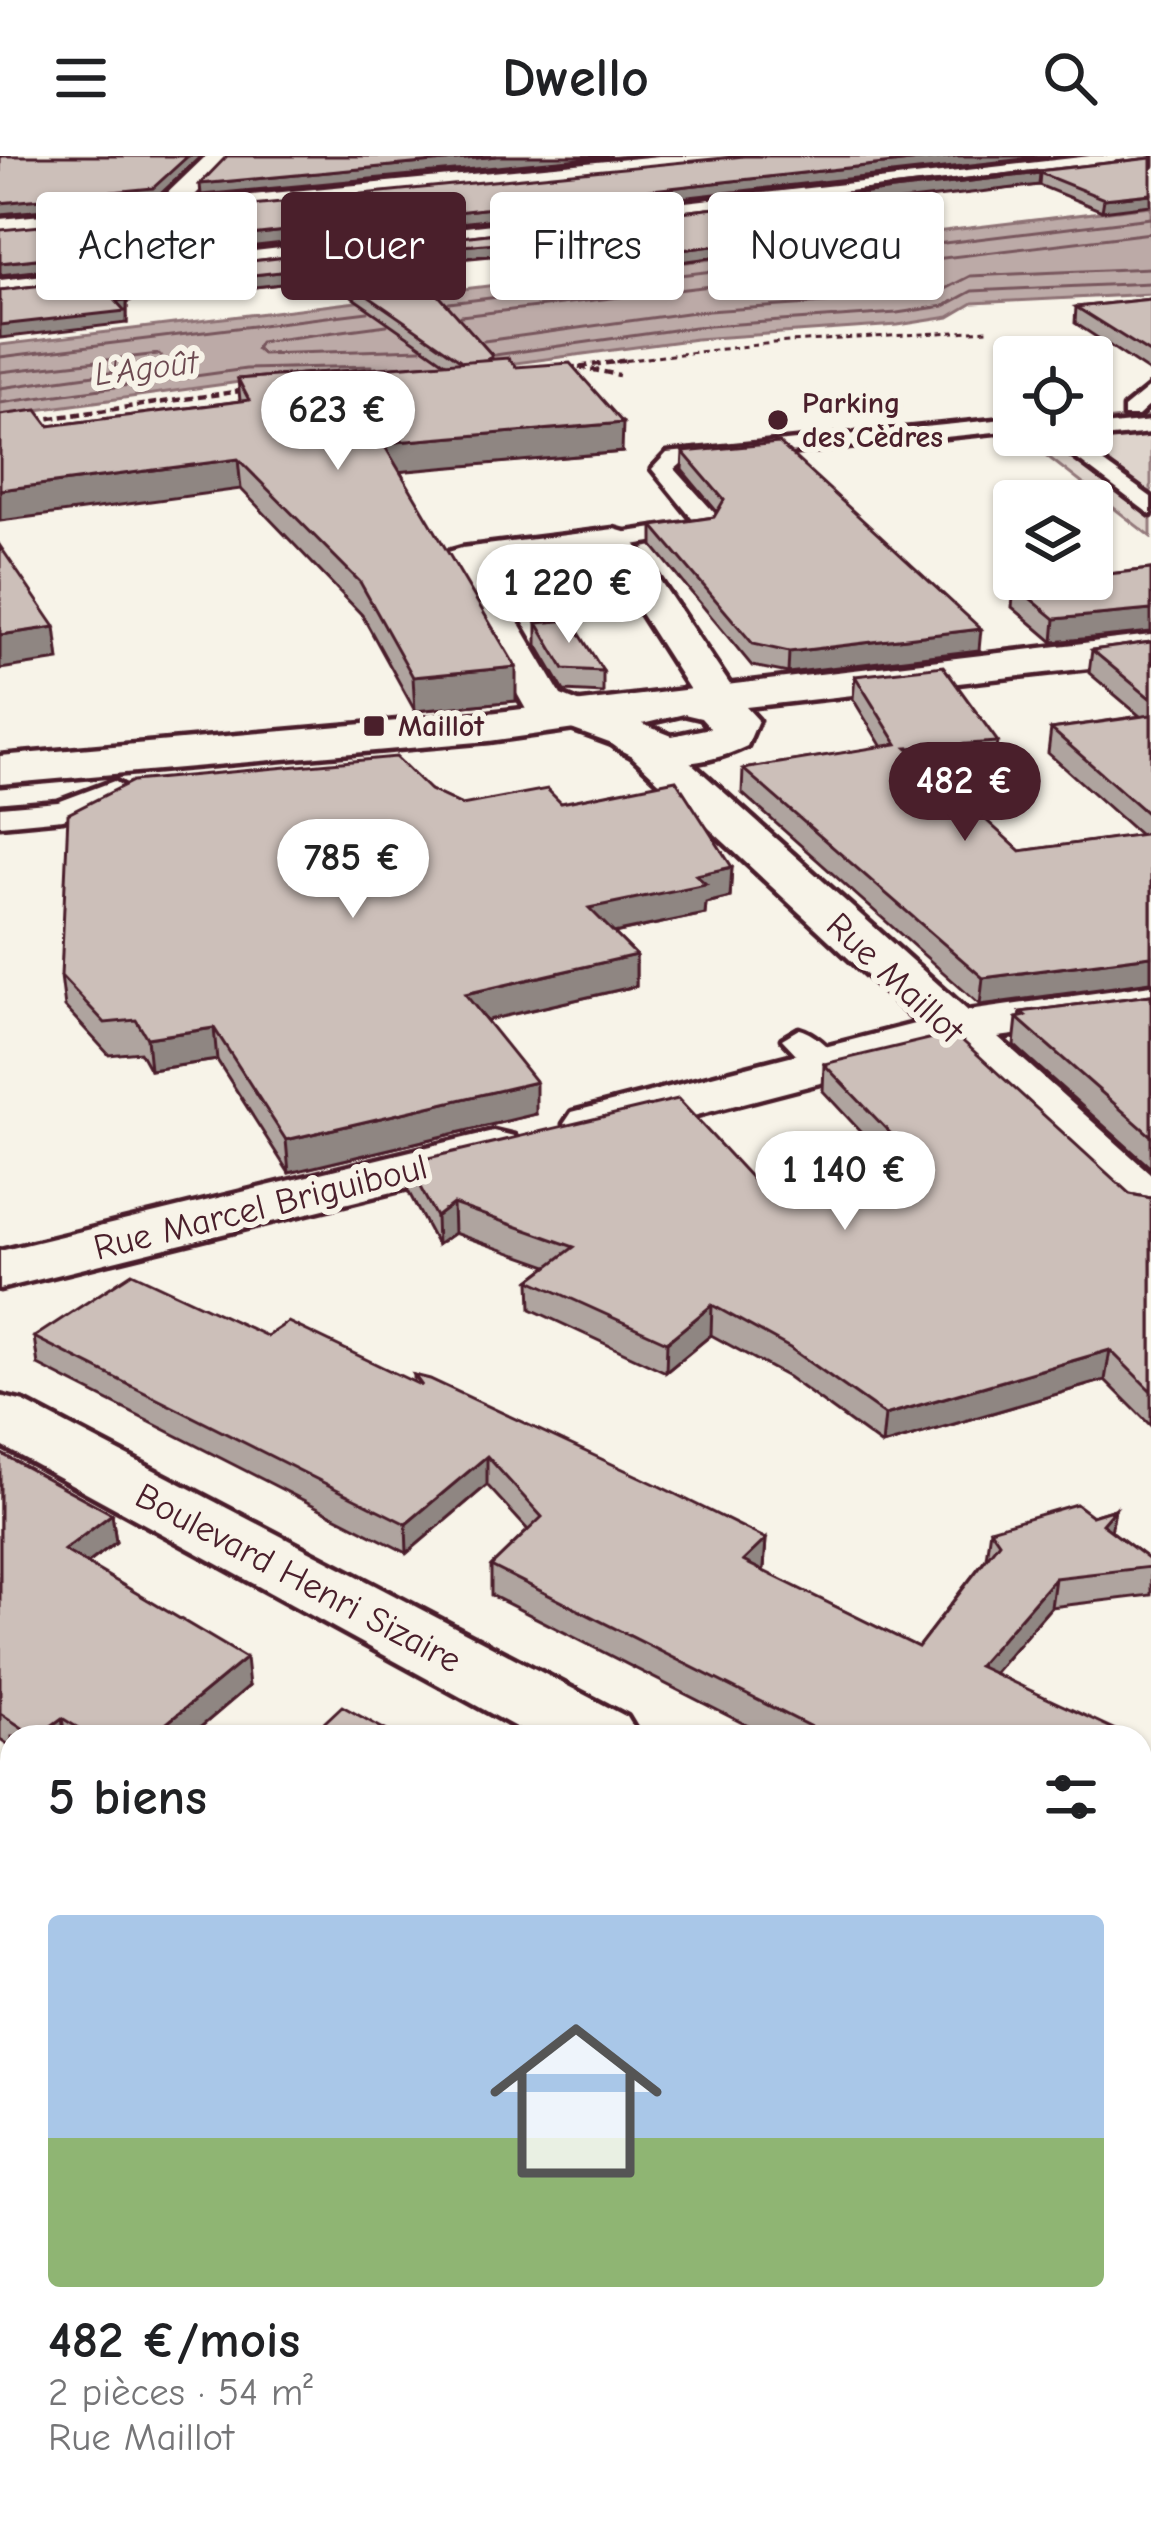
<!DOCTYPE html>
<html lang="fr">
<head>
<meta charset="utf-8">
<style>
  :root { --surface:#fff; --page:#f6f6f6; --text:#202124; --muted:#757577; --line:#e0e0e0; --accent:#4a1f2b }
  body { margin:0; font-family:"Comic Neue",sans-serif; background:var(--page); color:var(--text); height:100vh; display:flex; flex-direction:column; font-size:45px; white-space:nowrap }
  * { box-sizing:border-box; margin:0 }
  p { font-size:39px; color:var(--muted) }
  .icon { flex:none; width:66px; height:66px; fill:none; stroke:currentColor; stroke-width:2; stroke-linecap:round; stroke-linejoin:round }
  .map { position:relative; flex:1; overflow:hidden }
  .details { position:absolute; left:0px; top:1569px; width:1152px; height:807px; display:flex; flex-direction:column; background:var(--surface); border-radius:36px 36px 0 0; box-shadow:0 3px 9px #0004 }
  .details>* { flex:none }
  .banner { position:absolute; left:36px; top:36px; width:1080px; height:108px; display:flex; gap:24px }
  .controls { position:absolute; left:993px; top:180px; display:grid; gap:24px }
  .controls a { display:grid; place-items:center; width:120px; height:120px; border-radius:12px; background:var(--surface); box-shadow:0 3px 9px #0004; font-size:60px }
  .price { position:absolute; translate:-50% -102px; padding:0 27px; border-radius:42px; background:#fff; color:#222; font-size:39px; line-height:78px; filter:drop-shadow(0 3px 6px #0008) }
  .price::after { content:''; position:absolute; left:50%; top:72px; width:36px; height:27px; margin-left:-18px; background:inherit; clip-path:polygon(0 0,100% 0,50% 100%) }
  .price.active { background:var(--accent); color:#fff }
  ul { padding:0; list-style:none }
  li { display:grid; align-content:center; gap:24px; height:636px; padding:0 48px }
  li+li { border-top:3px solid var(--line) }
  li span { display:grid; place-items:center; height:372px; border-radius:12px; color:#555 }
  li>.icon { margin-inline-start:auto }
  span .icon { width:216px; height:216px; fill:#fffc; stroke-width:1 }
  li b { font-size:51px }
  h2 { display:flex; justify-content:space-between; align-items:center; height:144px; padding:0 48px; font-size:51px }
  .pill { padding:0 42px; border-radius:12px; background:var(--surface); box-shadow:0 3px 9px #0004; font-size:42px; line-height:108px }
  .pill.active { background:var(--accent); color:#fff }
  header { display:flex; justify-content:space-between; align-items:center; height:156px; padding:0 48px; background:var(--surface); font-size:54px; font-weight:800 }
  .map>svg:first-child { display:block }
</style>
</head>
<body>
<header><svg class="icon" aria-label="menu" viewBox="0 0 24 24"><path d="M4 6h16M4 12h16M4 18h16"/></svg>Dwello<svg class="icon" aria-label="search" viewBox="0 0 24 24"><circle cx="10" cy="10" r="6"/><path d="M15 15l6 6"/></svg></header>
<div class="map">
<svg width="1151" height="2375" viewBox="0 0 1151 2375">
  <rect width="100%" height="100%" fill="#f7f3e8"/>
  <filter id="ink" filterUnits="userSpaceOnUse"><feTurbulence type="fractalNoise" baseFrequency=".00833" numOctaves="2"/><feDisplacementMap in="SourceGraphic" scale="24" xChannelSelector="R" yChannelSelector="G"/><feConvolveMatrix kernelMatrix="1 2 1 2 8 2 1 2 1" color-interpolation-filters="sRGB"/></filter>
  <g filter="url(#ink)">
    <polygon fill="#ded4cc" stroke="#947a7c" stroke-width="3" points="1151,260 1151,381 1020,279 1092,279 1092,266"/>
    <polygon fill="#bcaaa7" stroke="#8e7275" stroke-width="3" points="1151,50 1151,138 973,147 949,161 898,169 696,183 418,220 247,225 0,259 0,189"/>
    <g fill="none" stroke-linecap="round" stroke-linejoin="round">
      <g stroke="#78575d" stroke-width="3">
        <polyline points="449,147 1151,62"/>
        <polyline points="461,160 1151,77"/>
        <polyline points="387,169 260,186 256,193 262,198 421,193"/>
        <polyline points="484,185 694,156 895,142 939,136 970,120 1151,112"/>
        <polyline points="495,199 695,171 897,157 944,150 972,135 1151,127"/>
        <polyline points="0,201 368,156"/>
        <polyline points="0,216 159,198 165,204 160,210 0,232"/>
        <polyline points="0,247 246,213 372,210"/>
      </g>
      <g stroke="#4a1f2b" stroke-width="9">
        <g id="service">
          <polygon points="1151,230 1151,248 1138,260 1124,260 1124,252"/>
          <polygon points="1014,262 1014,274 681,308 675,313 719,362 713,376 614,392 602,385 614,378 695,366 652,313 667,297"/>
          <polygon points="1151,265 1151,277 1092,283 1083,279 1092,279 1092,271"/>
          <polygon points="1045,279 1065,279 1151,341 1151,359"/>
          <polygon points="114,625 128,633 124,639 63,663 0,669 0,651 58,646"/>
          <path d="M799,873C817,878 833,896 844,911L839,918H815L782,883Z"/>
        </g>
      </g>
      <g stroke="#4a1f2b" stroke-width="9">
        <g id="minor">
          <polygon points="1090,0 1151,0 1151,9 0,142 0,124"/>
          <polygon points="614,373 628,377 749,557 743,567 711,567 603,398 487,413 561,539 660,579 968,855 1151,829 1151,861 998,881 1151,1018 1151,1068 1129,1063 947,894 593,986 572,980 564,968 572,956 918,867 623,592 528,557 442,404 448,396 462,392"/>
          <polygon points="493,975 514,980 523,993 514,1006 0,1133 0,1095"/>
        </g>
      </g>
      <g stroke="#4a1f2b" stroke-width="9">
        <polygon id="tertiary" points="206,0 234,0 184,50 184,61 164,61 154,50"/>
      </g>
      <g stroke="#4a1f2b" stroke-width="9">
        <g id="secondary">
          <polygon points="659,0 754,0 741,8 0,81 0,63"/>
          <path d="M1151,479V505L746,551L758,564L747,590C699,613 629,620 596,570L489,585L0,628V600L489,557ZM684,558L701,562L710,572L672,580L642,568Z"/>
        </g>
      </g>
      <g stroke="#4a1f2b" stroke-width="9">
        <g id="primary">
          <polygon points="0,1240 24,1246 627,1561 639,1581 534,1581 0,1289"/>
          <polygon points="1140,1834 1151,1838 1151,1912 1140,1908"/>
        </g>
      </g>
      <polyline stroke="#4a1f2b" stroke-width="3" stroke-dasharray="6 4.5" stroke-linecap="butt" points="605,207 773,187 989,174"/>
      <g stroke="#4a1f2b" stroke-width="4.5" stroke-dasharray="8 4.5" stroke-linecap="butt">
        <polyline points="579,211 619,219"/>
        <polyline points="568,212 630,204"/>
        <polyline points="37,264 248,234"/>
      </g>
      <use href="#service" fill="#f7f3e8" fill-rule="evenodd"/>
      <use href="#minor" fill="#f7f3e8" fill-rule="evenodd"/>
      <use href="#tertiary" fill="#f7f3e8" fill-rule="evenodd"/>
      <use href="#secondary" fill="#f7f3e8" fill-rule="evenodd"/>
      <use href="#primary" fill="#f7f3e8" fill-rule="evenodd"/>
    </g>
    <g fill="#afa49f" stroke="#4a1f2b" stroke-width="3">
      <polygon points="1151,2 1102,55 1039,29 818,53 818,56 747,63 777,93 665,108 630,87 438,105 453,121 453,133 435,136 492,199 492,203 516,211 622,296 400,315 516,545 415,555 362,459 241,333 49,270 240,245 238,223 446,207 326,123 127,145 127,167 0,134"/>
      <polygon points="1151,143 1151,217 1075,167 1076,151"/>
      <polygon points="683,296 979,494 788,517 752,510 653,390 653,370 714,361 717,356 682,314"/>
      <polygon points="1151,413 1053,486 1012,451 1014,429"/>
      <polygon points="537,467 603,515 603,537 564,535 537,489"/>
      <polygon points="1151,486 1151,826 980,849 742,637 743,613 882,591 853,543 855,520 998,586 995,610 931,615 1020,695 1140,679 1048,597 1051,573 1140,560 1089,517 1092,494"/>
      <polygon points="430,634 462,649 561,647 732,711 730,741 706,747 705,758 614,777 636,799 636,830 486,864 536,958 289,1017 217,904 150,914 140,896 109,899 65,851 61,820"/>
      <polygon points="1151,839 1151,1012 1014,889 1017,862 1020,862 1021,856"/>
      <polygon points="824,908 1130,1038 1151,1042 1151,1270 1105,1224 882,1289 788,1221 711,1179 666,1216 531,1153 530,1124 548,1110 454,1077 437,1089 408,1035 407,1007 766,1038 889,1006 823,935"/>
      <polygon points="267,1180 414,1226 414,1219 766,1383 764,1412 762,1415 918,1491 986,1402 990,1373 1092,1360 1115,1353 1111,1375 1151,1405 1151,1439 1051,1451 994,1517 1119,1581 770,1581 491,1439 491,1410 528,1374 487,1329 407,1397 38,1209 34,1181"/>
      <polygon points="0,1297 112,1358 116,1386 87,1408 249,1530 189,1581 12,1581 12,1591 0,1583"/>
      <polygon points="1140,1606 1151,1612 1151,1774 1140,1768"/>
      <polygon points="0,2110 12,2112 12,2314 0,2310"/>
      <polygon points="150,2364 680,2364 678,2375 181,2375"/>
    </g>
    <g fill="#8f8682" stroke="#4a1f2b" stroke-width="3">
      <polygon points="188,0 201,0 154,44 0,58 0,47"/>
      <polygon points="497,0 612,0 201,39 200,28"/>
      <polygon points="955,0 1050,0 0,119 0,107"/>
      <polygon points="1040,17 1039,29 730,65 730,53"/>
      <polygon points="1151,38 1151,49 1102,55 1104,43"/>
      <polygon points="630,75 630,87 429,105 429,93"/>
      <polygon points="777,82 777,93 665,108 665,96"/>
      <polygon points="326,111 326,123 127,145 127,167 0,182 0,169 115,134"/>
      <polygon points="453,121 453,133 425,137 425,124"/>
      <polygon points="623,267 622,296 384,317 383,287"/>
      <polygon points="238,303 241,333 0,365 0,334"/>
      <polygon points="1151,454 1151,476 1053,486 1055,463"/>
      <polygon points="55,471 59,504 0,513 0,479"/>
      <polygon points="981,473 979,494 788,517 789,496"/>
      <polygon points="516,511 516,545 415,555 413,521"/>
      <polygon points="732,711 730,741 706,747 705,758 589,782 589,752 696,719"/>
      <polygon points="636,799 636,830 466,869 465,838"/>
      <polygon points="1151,800 1151,826 980,849 983,822"/>
      <polygon points="214,872 217,904 150,914 147,882"/>
      <polygon points="536,926 536,958 289,1017 286,984"/>
      <polygon points="453,1048 454,1077 437,1089 436,1061"/>
      <polygon points="712,1149 711,1179 666,1216 667,1186"/>
      <polygon points="1110,1194 1105,1224 882,1289 885,1259"/>
      <polygon points="487,1300 487,1329 407,1397 406,1368"/>
      <polygon points="1115,1353 1110,1382 1102,1368"/>
      <polygon points="112,1358 116,1386 68,1422 64,1394"/>
      <polygon points="766,1383 764,1412 741,1434 743,1405"/>
      <polygon points="1055,1422 1051,1451 975,1539 978,1510"/>
      <polygon points="246,1502 249,1530 189,1581 150,1581"/>
      <polygon points="62,1562 65,1581 36,1581"/>
    </g>
    <g fill="#ccbfb9" stroke="#4a1f2b" stroke-width="3">
      <polygon points="0,0 188,0 153,32 0,47"/>
      <polygon points="227,0 497,0 200,28"/>
      <polygon points="744,0 955,0 0,107 0,74"/>
      <polygon points="1151,2 1151,38 1104,43 1040,17 730,53 777,82 665,96 630,75 429,93 453,121 425,124 492,199 487,204 463,206 326,111 115,134 127,144 116,145 125,155 0,169 0,134"/>
      <polygon points="1151,143 1151,198 1076,151"/>
      <polygon points="508,202 516,211 570,207 623,267 383,287 516,511 413,521 360,426 238,303 0,334 0,259 37,254 49,270 249,244 238,223"/>
      <polygon points="779,287 981,473 789,496 753,488 653,370 714,361 724,344 683,296"/>
      <polygon points="0,390 55,471 0,479"/>
      <polygon points="1151,413 1151,454 1055,463 1014,429 1065,423 1092,423 1092,420"/>
      <polygon points="571,464 603,515 564,513 537,467"/>
      <polygon points="1151,486 1151,543 1092,494"/>
      <polygon points="943,510 998,586 907,592 1020,695 1151,677 1151,800 983,822 743,613 897,588 855,520"/>
      <polygon points="1151,559 1151,661 1051,573"/>
      <polygon points="396,601 430,634 462,649 547,633 561,647 676,624 732,711 696,719 706,728 589,752 636,799 465,838 536,926 286,984 214,872 147,882 136,864 105,867 61,820 68,658 133,625"/>
      <polygon points="1151,839 1151,980 1017,862 1026,860 1021,856"/>
      <polygon points="954,877 1130,1038 1151,1042 1151,1235 1110,1194 885,1259 790,1192 712,1149 667,1186 530,1124 574,1091 453,1048 436,1061 407,1007 678,943 766,1038 912,1000 824,908"/>
      <polygon points="132,1117 267,1180 288,1166 422,1230 414,1219 430,1223 655,1328 766,1383 743,1405 918,1491 999,1386 990,1373 1076,1348 1092,1360 1115,1353 1102,1368 1151,1405 1151,1411 1055,1422 978,1510 1120,1576 1107,1581 831,1581 491,1410 542,1361 487,1300 406,1368 34,1181"/>
      <polygon points="0,1297 112,1358 64,1394 246,1502 150,1581 93,1581 62,1562 36,1581 0,1557"/>
      <polygon points="342,1550 398,1581 309,1581"/>
      <polygon points="1140,1606 1151,1612 1151,1741 1140,1736"/>
      <polygon points="0,2110 12,2112 12,2287 0,2282"/>
      <polygon points="228,2364 676,2364 673,2375 259,2375"/>
    </g>
  </g>
  <g fill="#4a1f2b" stroke="#f7f3e8" stroke-width="4.5">
    <circle cx="778" cy="264" r="12"/>
    <rect x="362" y="558" width="24" height="24" rx="6"/>
  </g>
  <g text-anchor="middle" stroke-width="12" stroke-linejoin="round" paint-order="stroke">
    <g font-size="30" font-weight="bold" fill="#4a1f2b" stroke="#f7f3e8" text-anchor="start">
      <text x="802" y="257">Parking<tspan x="802" dy="34">des Cèdres</tspan></text>
      <text x="398" y="580">Maillot</text>
    </g>
    <g font-size="33" font-style="italic" fill="#6c4950" stroke="#f7f3e8">
      <text transform="translate(146 211) rotate(-7)" y="12">L'Agoût</text>
    </g>
    <g font-size="36" fill="#4a1f2b" stroke="#f7f3e8">
      <text transform="translate(896 821) rotate(43)" y="13">Rue Maillot</text>
      <text transform="translate(260 1050) rotate(-14)" y="13">Rue Marcel Briguiboul</text>
      <text transform="translate(299 1421) rotate(28)" y="13">Boulevard Henri Sizaire</text>
    </g>
  </g>
</svg>
<div class="controls">
<a><svg class="icon" aria-label="locate" viewBox="0 0 24 24"><circle cx="12" cy="12" r="6"/><path d="M12 2v4M12 18v4M2 12h4M18 12h4"/></svg></a>
<a><svg class="icon" aria-label="layers" viewBox="0 0 24 24"><path d="M12 4l9 5-9 5-9-5zM3 14l9 5 9-5"/></svg></a>
</div>
<b class="price" style="left:338px;top:317px">623 €</b>
<b class="price" style="left:569px;top:490px">1 220 €</b>
<b class="price active" style="left:965px;top:688px">482 €</b>
<b class="price" style="left:353px;top:765px">785 €</b>
<b class="price" style="left:845px;top:1077px">1 140 €</b>
<div class="banner">
<a class="pill">Acheter</a>
<a class="pill active">Louer</a>
<a class="pill">Filtres</a>
<a class="pill">Nouveau</a>
</div>
<section class="details">
<h2>5 biens<svg class="icon" aria-label="filters" viewBox="0 0 24 24"><path d="M4 7h16M4 17h16"/><circle cx="9" cy="7" r="2"/><circle cx="15" cy="17" r="2"/></svg></h2>
<ul>
<li><span style="background:linear-gradient(#a9c7e8 60%,#8fb573 0)"><svg class="icon" aria-label="home" viewBox="0 0 24 24"><path d="M3 11l9-7 9 7M6 9v11h12V9"/></svg></span><div><b>482 €/mois</b><p>2 pièces · 54 m²</p><p>Rue Maillot</p></div></li>
</ul>
</section>
</div>
</body>
</html>
